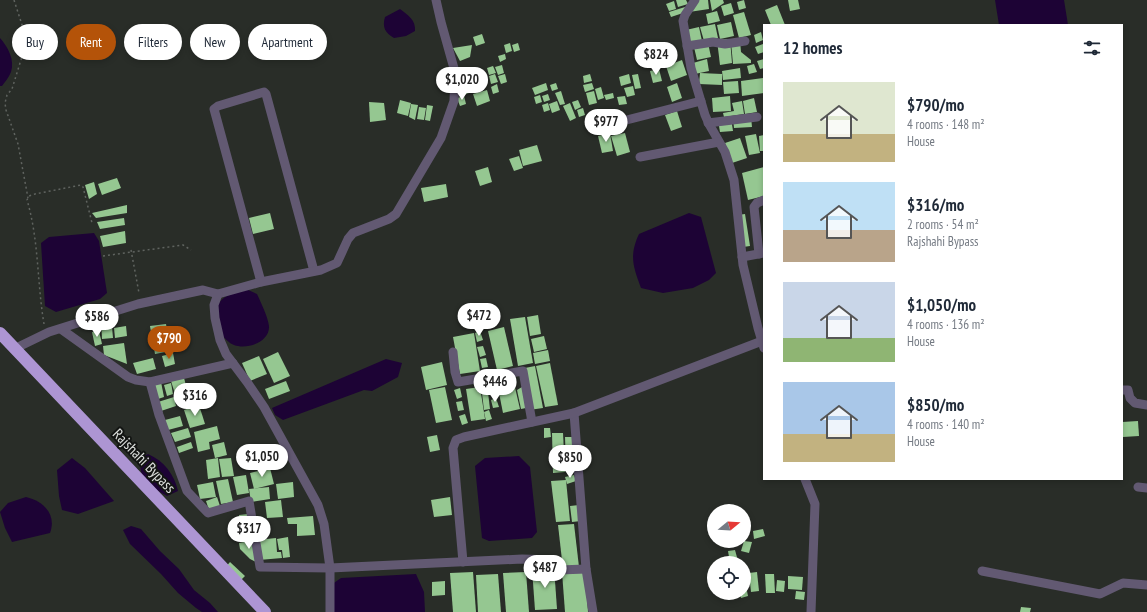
<!DOCTYPE html>
<html lang="en">
<head>
<meta charset="utf-8">
<style>
  :root { --surface:#fff; --page:#f2f2f3; --text:#1f2937; --muted:#747a83; --accent:#b45309 }
  body { margin:0; font-family:"PT Sans Narrow",sans-serif; background:var(--page); color:var(--text); height:100vh; display:flex; flex-direction:column; font-size:15px; white-space:nowrap }
  * { box-sizing:border-box; margin:0 }
  p { font-size:13px; color:var(--muted) }
  .icon { flex:none; width:22px; height:22px; fill:none; stroke:currentColor; stroke-width:2; stroke-linecap:round; stroke-linejoin:round }
  .map { position:relative; flex:1; overflow:hidden }
  .details { position:absolute; left:763px; top:24px; width:360px; height:456px; display:flex; flex-direction:column; background:var(--surface); border-radius:0px; box-shadow:0 2px 6px #0003 }
  .details>* { flex:none }
  .banner { position:absolute; left:12px; top:24px; width:380px; height:36px; display:flex; gap:8px }
  .needle { width:26px; rotate:72deg }
  .controls { position:absolute; left:707px; top:504px; display:grid; gap:8px }
  .controls a { display:grid; place-items:center; width:44px; height:44px; border-radius:50%; background:var(--surface); box-shadow:0 2px 6px #0003; font-size:20px }
  .price { position:absolute; translate:-50% -34px; padding:0 9px; border-radius:14px; background:#fff; color:#222; font-size:13px; line-height:26px; filter:drop-shadow(0 1px 2px #0008) }
  .price::after { content:''; position:absolute; left:50%; top:24px; width:12px; height:9px; margin-left:-6px; background:inherit; clip-path:polygon(0 0,100% 0,50% 100%) }
  .price.current { background:var(--accent); color:#fff }
  ul { padding:0; list-style:none }
  li { display:flex; align-items:center; gap:12px; height:100px; padding:0 20px }
  li span { display:grid; place-items:center; flex:none; width:112px; height:80px; border-radius:0px; color:#555 }
  li>.icon { margin-inline-start:auto }
  span .icon { width:48px; height:48px; fill:#fffc; stroke-width:1 }
  li b { font-size:17px }
  h2 { display:flex; justify-content:space-between; align-items:center; height:48px; padding:0 20px; font-size:17px }
  .pill { padding:0 14px; border-radius:18px; background:var(--surface); box-shadow:0 2px 6px #0003; font-size:14px; line-height:36px }
  .pill.current { background:var(--accent); color:#fff }
  .map>svg:first-child { display:block }
</style>
</head>
<body>
<div class="map">
<svg width="1147" height="612" viewBox="0 0 1147 612">
  <rect width="100%" height="100%" fill="#292d28"/>
  <g fill="#1d0335">
    <polygon points="995,0 1064,0 1068,25 999,25"/>
    <path d="M400,9C408,15 416,20 415,31L406,36L394,38C385,33 382,27 385,17Z"/>
    <path d="M0,38C8,47 15,60 11,72C9,77 5,82 2,86H0Z"/>
    <path d="M689,213L701,217L716,273L709,280L693,288L663,293L641,288C633,267 629,255 639,234Z"/>
    <polygon points="94,233 99,241 107,293 100,299 56,312 45,306 41,243 49,237"/>
    <path d="M246,289L257,294C261,303 268,317 269,326C270,342 247,350 234,345C230,344 222,336 220,333C217,326 215,308 219,303C225,294 237,292 246,289Z"/>
    <polygon points="386,359 402,363 398,377 372,391 364,390 283,420 275,415 272,408"/>
    <path d="M148,454C164,461 174,474 178,491L167,496C151,487 137,479 141,458Z"/>
    <polygon points="519,456 530,467 537,532 532,538 489,541 482,538 475,466 485,458"/>
    <polygon points="72,458 85,468 114,501 78,514 62,510 59,496 57,470"/>
    <path d="M26,497C43,501 57,514 50,533L12,542L5,528L0,512L8,503Z"/>
    <polygon points="131,526 141,529 160,551 179,569 194,590 210,603 218,612 202,612 196,608 178,593 161,574 130,544 123,530"/>
    <polygon points="416,574 424,592 425,612 331,612 331,585 341,578"/>
  </g>
  <g fill="#95c791">
    <polygon points="676,0 686,0 688,4 678,7"/>
    <polygon points="696,0 708,0 709,9 689,12"/>
    <polygon points="710,0 723,0 724,3 712,11"/>
    <polygon points="744,0 746,8 739,10 737,2"/>
    <polygon points="788,0 798,0 800,9 790,11"/>
    <polygon points="674,1 676,9 669,11 666,4"/>
    <polygon points="731,3 734,13 724,16 721,6"/>
    <polygon points="777,5 785,25 771,25 765,10"/>
    <polygon points="685,7 686,12 671,17 669,12"/>
    <polygon points="717,11 720,21 708,24 706,14"/>
    <polygon points="744,12 751,35 739,38 733,15"/>
    <polygon points="731,22 734,36 720,39 717,25"/>
    <polygon points="715,24 718,38 704,41 700,27"/>
    <polygon points="699,27 702,41 689,44 686,30"/>
    <polygon points="761,32 763,40 756,43 754,35"/>
    <polygon points="482,34 485,43 476,46 473,37"/>
    <polygon points="730,39 732,63 720,65 717,40"/>
    <polygon points="740,41 741,52 751,60 751,63 733,64 731,42"/>
    <polygon points="510,43 512,51 506,53 504,45"/>
    <polygon points="518,43 520,50 514,52 512,45"/>
    <polygon points="708,43 711,57 697,60 694,47"/>
    <polygon points="763,44 764,52 758,54 755,47"/>
    <polygon points="472,45 470,57 460,61 453,48"/>
    <polygon points="505,54 506,59 500,62 498,56"/>
    <polygon points="707,59 709,71 695,74 693,63"/>
    <polygon points="764,59 764,68 760,69 757,61"/>
    <polygon points="682,60 687,75 671,81 666,66"/>
    <polygon points="754,64 757,72 749,74 747,66"/>
    <polygon points="502,65 504,73 498,75 495,67"/>
    <polygon points="493,66 496,73 489,75 487,68"/>
    <polygon points="740,68 741,78 723,80 722,71"/>
    <polygon points="659,69 662,81 653,83 650,71"/>
    <polygon points="700,73 722,74 722,85 699,84"/>
    <polygon points="495,74 498,82 491,84 489,76"/>
    <polygon points="505,74 507,82 501,84 498,76"/>
    <polygon points="590,74 592,81 584,83 583,76"/>
    <polygon points="629,74 631,83 621,86 619,77"/>
    <polygon points="638,74 641,88 635,89 632,75"/>
    <polygon points="471,75 474,82 463,86 461,78"/>
    <polygon points="763,78 764,93 742,96 741,81"/>
    <polygon points="738,81 739,93 724,94 723,82"/>
    <polygon points="546,83 548,90 535,95 532,88"/>
    <polygon points="556,83 558,89 552,91 550,85"/>
    <polygon points="592,83 594,89 585,92 583,85"/>
    <polygon points="677,83 682,98 672,102 667,87"/>
    <polygon points="497,84 499,92 493,94 491,87"/>
    <polygon points="472,85 474,91 464,95 462,88"/>
    <polygon points="633,86 635,95 627,97 624,88"/>
    <polygon points="601,87 604,98 598,100 595,89"/>
    <polygon points="487,90 490,101 477,106 473,94"/>
    <polygon points="561,91 565,104 560,105 555,93"/>
    <polygon points="594,91 597,103 589,105 586,93"/>
    <polygon points="613,93 614,98 606,100 604,95"/>
    <polygon points="548,94 550,100 544,102 542,96"/>
    <polygon points="540,95 542,102 536,104 534,97"/>
    <polygon points="464,96 466,104 460,106 457,98"/>
    <polygon points="625,96 627,104 619,105 617,97"/>
    <polygon points="730,96 731,111 713,112 712,98"/>
    <polygon points="754,98 757,112 745,114 743,101"/>
    <polygon points="400,100 411,103 408,116 397,113"/>
    <polygon points="578,100 581,107 575,110 572,102"/>
    <polygon points="557,101 560,110 552,113 549,104"/>
    <polygon points="742,101 744,114 724,117 723,113 734,111 732,103"/>
    <polygon points="369,102 384,103 386,120 370,122"/>
    <polygon points="548,103 550,110 544,112 542,105"/>
    <polygon points="570,103 576,118 570,121 563,106"/>
    <polygon points="411,104 418,105 415,120 409,117"/>
    <polygon points="427,105 433,106 430,121 425,120"/>
    <polygon points="419,107 426,108 424,120 417,119"/>
    <polygon points="583,108 585,115 579,117 577,110"/>
    <polygon points="608,110 610,121 604,123 602,112"/>
    <polygon points="677,111 682,127 671,131 665,115"/>
    <polygon points="751,117 752,127 734,128 733,118"/>
    <polygon points="731,118 733,131 720,132 718,120"/>
    <polygon points="610,133 613,151 602,153 598,136"/>
    <polygon points="625,133 630,152 617,156 611,136"/>
    <polygon points="756,134 760,153 749,155 745,136"/>
    <polygon points="764,135 764,151 760,151 759,136"/>
    <polygon points="740,138 747,158 732,163 725,143"/>
    <polygon points="537,145 542,161 523,166 519,150"/>
    <polygon points="519,156 523,168 514,171 509,159"/>
    <polygon points="488,167 492,182 480,186 475,171"/>
    <polygon points="764,167 764,196 748,200 742,173"/>
    <polygon points="117,178 121,188 102,195 98,184"/>
    <polygon points="94,182 97,194 89,199 85,185"/>
    <polygon points="446,184 448,197 424,202 421,188"/>
    <polygon points="127,205 127,213 96,218 92,213"/>
    <polygon points="270,213 274,229 253,234 249,218"/>
    <polygon points="745,214 750,246 743,247 738,215"/>
    <polygon points="124,218 125,225 100,229 97,222"/>
    <polygon points="125,231 126,243 103,247 100,236"/>
    <polygon points="538,315 541,334 530,336 527,317"/>
    <polygon points="111,316 113,338 102,339 101,319"/>
    <polygon points="525,317 533,363 518,366 510,319"/>
    <polygon points="166,324 168,336 152,338 150,326"/>
    <polygon points="126,326 127,336 115,338 114,328"/>
    <polygon points="504,327 513,366 497,370 488,331"/>
    <polygon points="99,331 102,344 95,346 92,332"/>
    <polygon points="480,331 483,340 477,342 475,333"/>
    <polygon points="474,333 480,371 460,374 453,337"/>
    <polygon points="544,336 547,349 534,352 531,339"/>
    <polygon points="168,339 171,351 155,354 153,342"/>
    <polygon points="124,343 127,364 104,355 103,346"/>
    <polygon points="483,346 486,355 480,357 477,347"/>
    <polygon points="548,350 550,361 535,364 533,353"/>
    <polygon points="278,352 290,376 274,383 263,359"/>
    <polygon points="173,353 175,364 165,367 162,356"/>
    <polygon points="259,356 267,374 250,381 242,363"/>
    <polygon points="153,358 156,369 137,374 133,363"/>
    <polygon points="486,358 488,367 482,368 480,359"/>
    <polygon points="442,362 447,385 426,390 421,367"/>
    <polygon points="550,363 558,405 545,407 536,366"/>
    <polygon points="535,366 543,408 529,410 520,369"/>
    <polygon points="184,378 188,393 176,397 171,381"/>
    <polygon points="513,379 520,409 503,413 497,383"/>
    <polygon points="286,381 290,391 269,399 265,389"/>
    <polygon points="161,382 164,397 158,399 154,384"/>
    <polygon points="171,383 173,394 167,396 164,385"/>
    <polygon points="487,384 490,409 484,410 481,385"/>
    <polygon points="445,387 452,420 436,423 429,390"/>
    <polygon points="480,387 485,419 471,421 466,389"/>
    <polygon points="522,387 526,408 521,409 517,390"/>
    <polygon points="460,388 462,397 457,399 454,390"/>
    <polygon points="174,397 176,406 161,411 158,402"/>
    <polygon points="496,398 499,407 493,408 491,400"/>
    <polygon points="462,401 464,410 458,411 456,402"/>
    <polygon points="199,405 205,424 190,428 184,410"/>
    <polygon points="489,410 492,419 486,421 484,412"/>
    <polygon points="465,414 468,423 462,425 459,416"/>
    <polygon points="180,416 183,426 168,430 165,420"/>
    <polygon points="1138,421 1139,436 1123,437 1122,422"/>
    <polygon points="217,426 220,439 209,442 210,449 198,452 194,432"/>
    <polygon points="188,428 191,437 175,442 171,433"/>
    <polygon points="544,428 550,428 551,437 544,438"/>
    <polygon points="552,433 563,433 565,472 553,473"/>
    <polygon points="437,435 440,450 430,452 427,437"/>
    <polygon points="565,437 572,437 573,468 566,468"/>
    <polygon points="191,442 193,448 179,453 177,447"/>
    <polygon points="224,442 227,455 215,458 212,445"/>
    <polygon points="218,458 220,477 208,479 206,460"/>
    <polygon points="231,458 234,476 222,477 219,459"/>
    <polygon points="270,468 274,484 254,489 250,473"/>
    <polygon points="246,475 249,493 237,495 233,477"/>
    <polygon points="574,475 576,481 567,484 565,477"/>
    <polygon points="228,479 233,502 221,504 216,481"/>
    <polygon points="566,480 570,521 556,522 551,481"/>
    <polygon points="213,482 216,497 200,499 197,485"/>
    <polygon points="293,482 294,497 278,499 276,484"/>
    <polygon points="269,487 270,499 251,502 249,489"/>
    <polygon points="217,497 220,506 209,510 206,501"/>
    <polygon points="450,497 452,515 434,517 431,500"/>
    <polygon points="281,500 283,517 267,518 265,502"/>
    <polygon points="579,505 581,521 572,522 570,506"/>
    <polygon points="249,514 250,526 240,527 239,515"/>
    <polygon points="313,516 315,535 297,536 297,524 288,524 287,518"/>
    <polygon points="574,524 579,567 563,569 558,525"/>
    <polygon points="252,529 253,538 244,540 243,531"/>
    <polygon points="763,529 765,536 754,539 753,531"/>
    <polygon points="288,537 290,557 283,558 282,550 279,550 277,539"/>
    <polygon points="276,538 277,552 281,552 282,558 259,560 257,540"/>
    <polygon points="253,540 258,563 250,559 240,549 239,543"/>
    <polygon points="744,541 752,542 749,553 741,551"/>
    <polygon points="735,550 738,561 730,563 728,551"/>
    <polygon points="729,557 729,563 720,563 720,558"/>
    <polygon points="230,562 245,576 240,581 225,568"/>
    <polygon points="554,567 557,609 535,610 532,569"/>
    <polygon points="585,570 588,612 565,612 562,572"/>
    <polygon points="473,572 476,612 453,612 450,573"/>
    <polygon points="526,572 529,612 506,612 503,573"/>
    <polygon points="757,572 759,591 751,592 749,573"/>
    <polygon points="498,574 501,612 478,612 476,575"/>
    <polygon points="765,574 774,574 775,593 766,593"/>
    <polygon points="788,576 803,577 802,590 788,589"/>
    <polygon points="777,580 785,581 784,592 776,591"/>
    <polygon points="445,581 445,595 432,596 432,582"/>
    <polygon points="744,585 746,586 748,596 741,598 740,593 744,593"/>
    <polygon points="796,591 805,592 804,600 795,599"/>
    <polygon points="1021,607 1031,608 1030,612 1020,612"/>
  </g>
  <g fill="none" stroke-linecap="round" stroke-linejoin="round">
    <g stroke="#606460" stroke-width="1.5" stroke-dasharray="2 3" stroke-linecap="butt">
      <polyline points="14,0 24,31 24,50 12,89 7,95 5,103 6,110 18,144 28,198"/>
      <polyline points="131,250 139,293"/>
      <polyline points="103,256 183,245 191,250"/>
      <path d="M44,324C37,283 39,240 27,200L29,196L35,194L81,185L83,187L92,223"/>
    </g>
    <g stroke="#625972" stroke-width="9">
      <polyline points="695,0 685,15 683,21 691,68 705,115 709,124 725,152 734,180 743,265 758,328 764,348"/>
      <polyline points="687,46 713,42 725,44 745,41"/>
      <polyline points="708,123 757,117"/>
      <polyline points="607,125 701,101"/>
      <polyline points="640,157 719,142"/>
      <polyline points="759,254 754,207 757,203 764,200"/>
      <polyline points="742,257 764,253"/>
      <polyline points="261,282 214,109 218,106 264,92 266,94 314,271"/>
      <polyline points="218,294 261,282 321,270 337,263 348,239 353,233 389,219 396,214 441,138 454,101 455,72 441,22 436,0"/>
      <polyline points="61,329 128,377 136,380 150,382 233,363"/>
      <polyline points="14,349 49,332 138,304 203,290 218,294 214,305 215,318 220,340 226,354 247,382 264,407 318,505 324,524 330,568 330,612"/>
      <polyline points="453,352 455,372 458,382 523,371 532,422"/>
      <polyline points="150,382 159,415 187,491 208,513 249,501 260,567 330,568 522,559 554,560 559,570 586,569"/>
      <polyline points="1122,390 1128,390 1130,398 1135,403 1147,405"/>
      <polyline points="574,413 586,569 593,612"/>
      <polyline points="805,479 815,504 811,612"/>
      <polyline points="1138,487 1147,488"/>
      <polyline points="463,562 453,448 456,440 464,437 574,413 762,341"/>
      <polyline points="982,571 1100,594 1123,583 1147,585"/>
    </g>
    <polyline stroke="#ad95d3" stroke-width="12" points="0,333 265,612"/>
  </g>
  <g text-anchor="middle" stroke-width="4" stroke-linejoin="round" paint-order="stroke">
    <g font-size="15" fill="#dde0dd" stroke="#131513">
      <text transform="translate(144 461) rotate(46)" y="5">Rajshahi Bypass</text>
    </g>
  </g>
</svg>
<div class="controls">
<a><svg class="needle" viewBox="-14 -14 28 28"><path d="M0-13l5 13h-10z" fill="#e53935"/><path d="M0 13l5-13h-10z" fill="#747a83"/></svg></a>
<a><svg class="icon" aria-label="locate" viewBox="0 0 24 24"><circle cx="12" cy="12" r="6"/><path d="M12 2v4M12 18v4M2 12h4M18 12h4"/></svg></a>
</div>
<b class="price" style="left:656px;top:76px">$824</b>
<b class="price" style="left:462px;top:101px">$1,020</b>
<b class="price" style="left:606px;top:143px">$977</b>
<b class="price" style="left:479px;top:337px">$472</b>
<b class="price" style="left:97px;top:338px">$586</b>
<b class="price current" style="left:169px;top:360px">$790</b>
<b class="price" style="left:495px;top:403px">$446</b>
<b class="price" style="left:195px;top:417px">$316</b>
<b class="price" style="left:262px;top:478px">$1,050</b>
<b class="price" style="left:570px;top:479px">$850</b>
<b class="price" style="left:249px;top:550px">$317</b>
<b class="price" style="left:545px;top:589px">$487</b>
<div class="banner">
<a class="pill">Buy</a>
<a class="pill current">Rent</a>
<a class="pill">Filters</a>
<a class="pill">New</a>
<a class="pill">Apartment</a>
</div>
<section class="details">
<h2>12 homes<svg class="icon" aria-label="filters" viewBox="0 0 24 24"><path d="M4 7h16M4 17h16"/><circle cx="9" cy="7" r="2"/><circle cx="15" cy="17" r="2"/></svg></h2>
<ul>
<li><span style="background:linear-gradient(#dfe7d0 65%,#c2b280 0)"><svg class="icon" aria-label="home" viewBox="0 0 24 24"><path d="M3 11l9-7 9 7M6 9v11h12V9"/></svg></span><div><b>$790/mo</b><p>4 rooms · 148 m²</p><p>House</p></div></li>
<li><span style="background:linear-gradient(#bfe0f5 60%,#b9a48a 0)"><svg class="icon" aria-label="home" viewBox="0 0 24 24"><path d="M3 11l9-7 9 7M6 9v11h12V9"/></svg></span><div><b>$316/mo</b><p>2 rooms · 54 m²</p><p>Rajshahi Bypass</p></div></li>
<li><span style="background:linear-gradient(#c9d6e8 70%,#8fb573 0)"><svg class="icon" aria-label="home" viewBox="0 0 24 24"><path d="M3 11l9-7 9 7M6 9v11h12V9"/></svg></span><div><b>$1,050/mo</b><p>4 rooms · 136 m²</p><p>House</p></div></li>
<li><span style="background:linear-gradient(#a9c7e8 65%,#c2b280 0)"><svg class="icon" aria-label="home" viewBox="0 0 24 24"><path d="M3 11l9-7 9 7M6 9v11h12V9"/></svg></span><div><b>$850/mo</b><p>4 rooms · 140 m²</p><p>House</p></div></li>
</ul>
</section>
</div>
</body>
</html>
